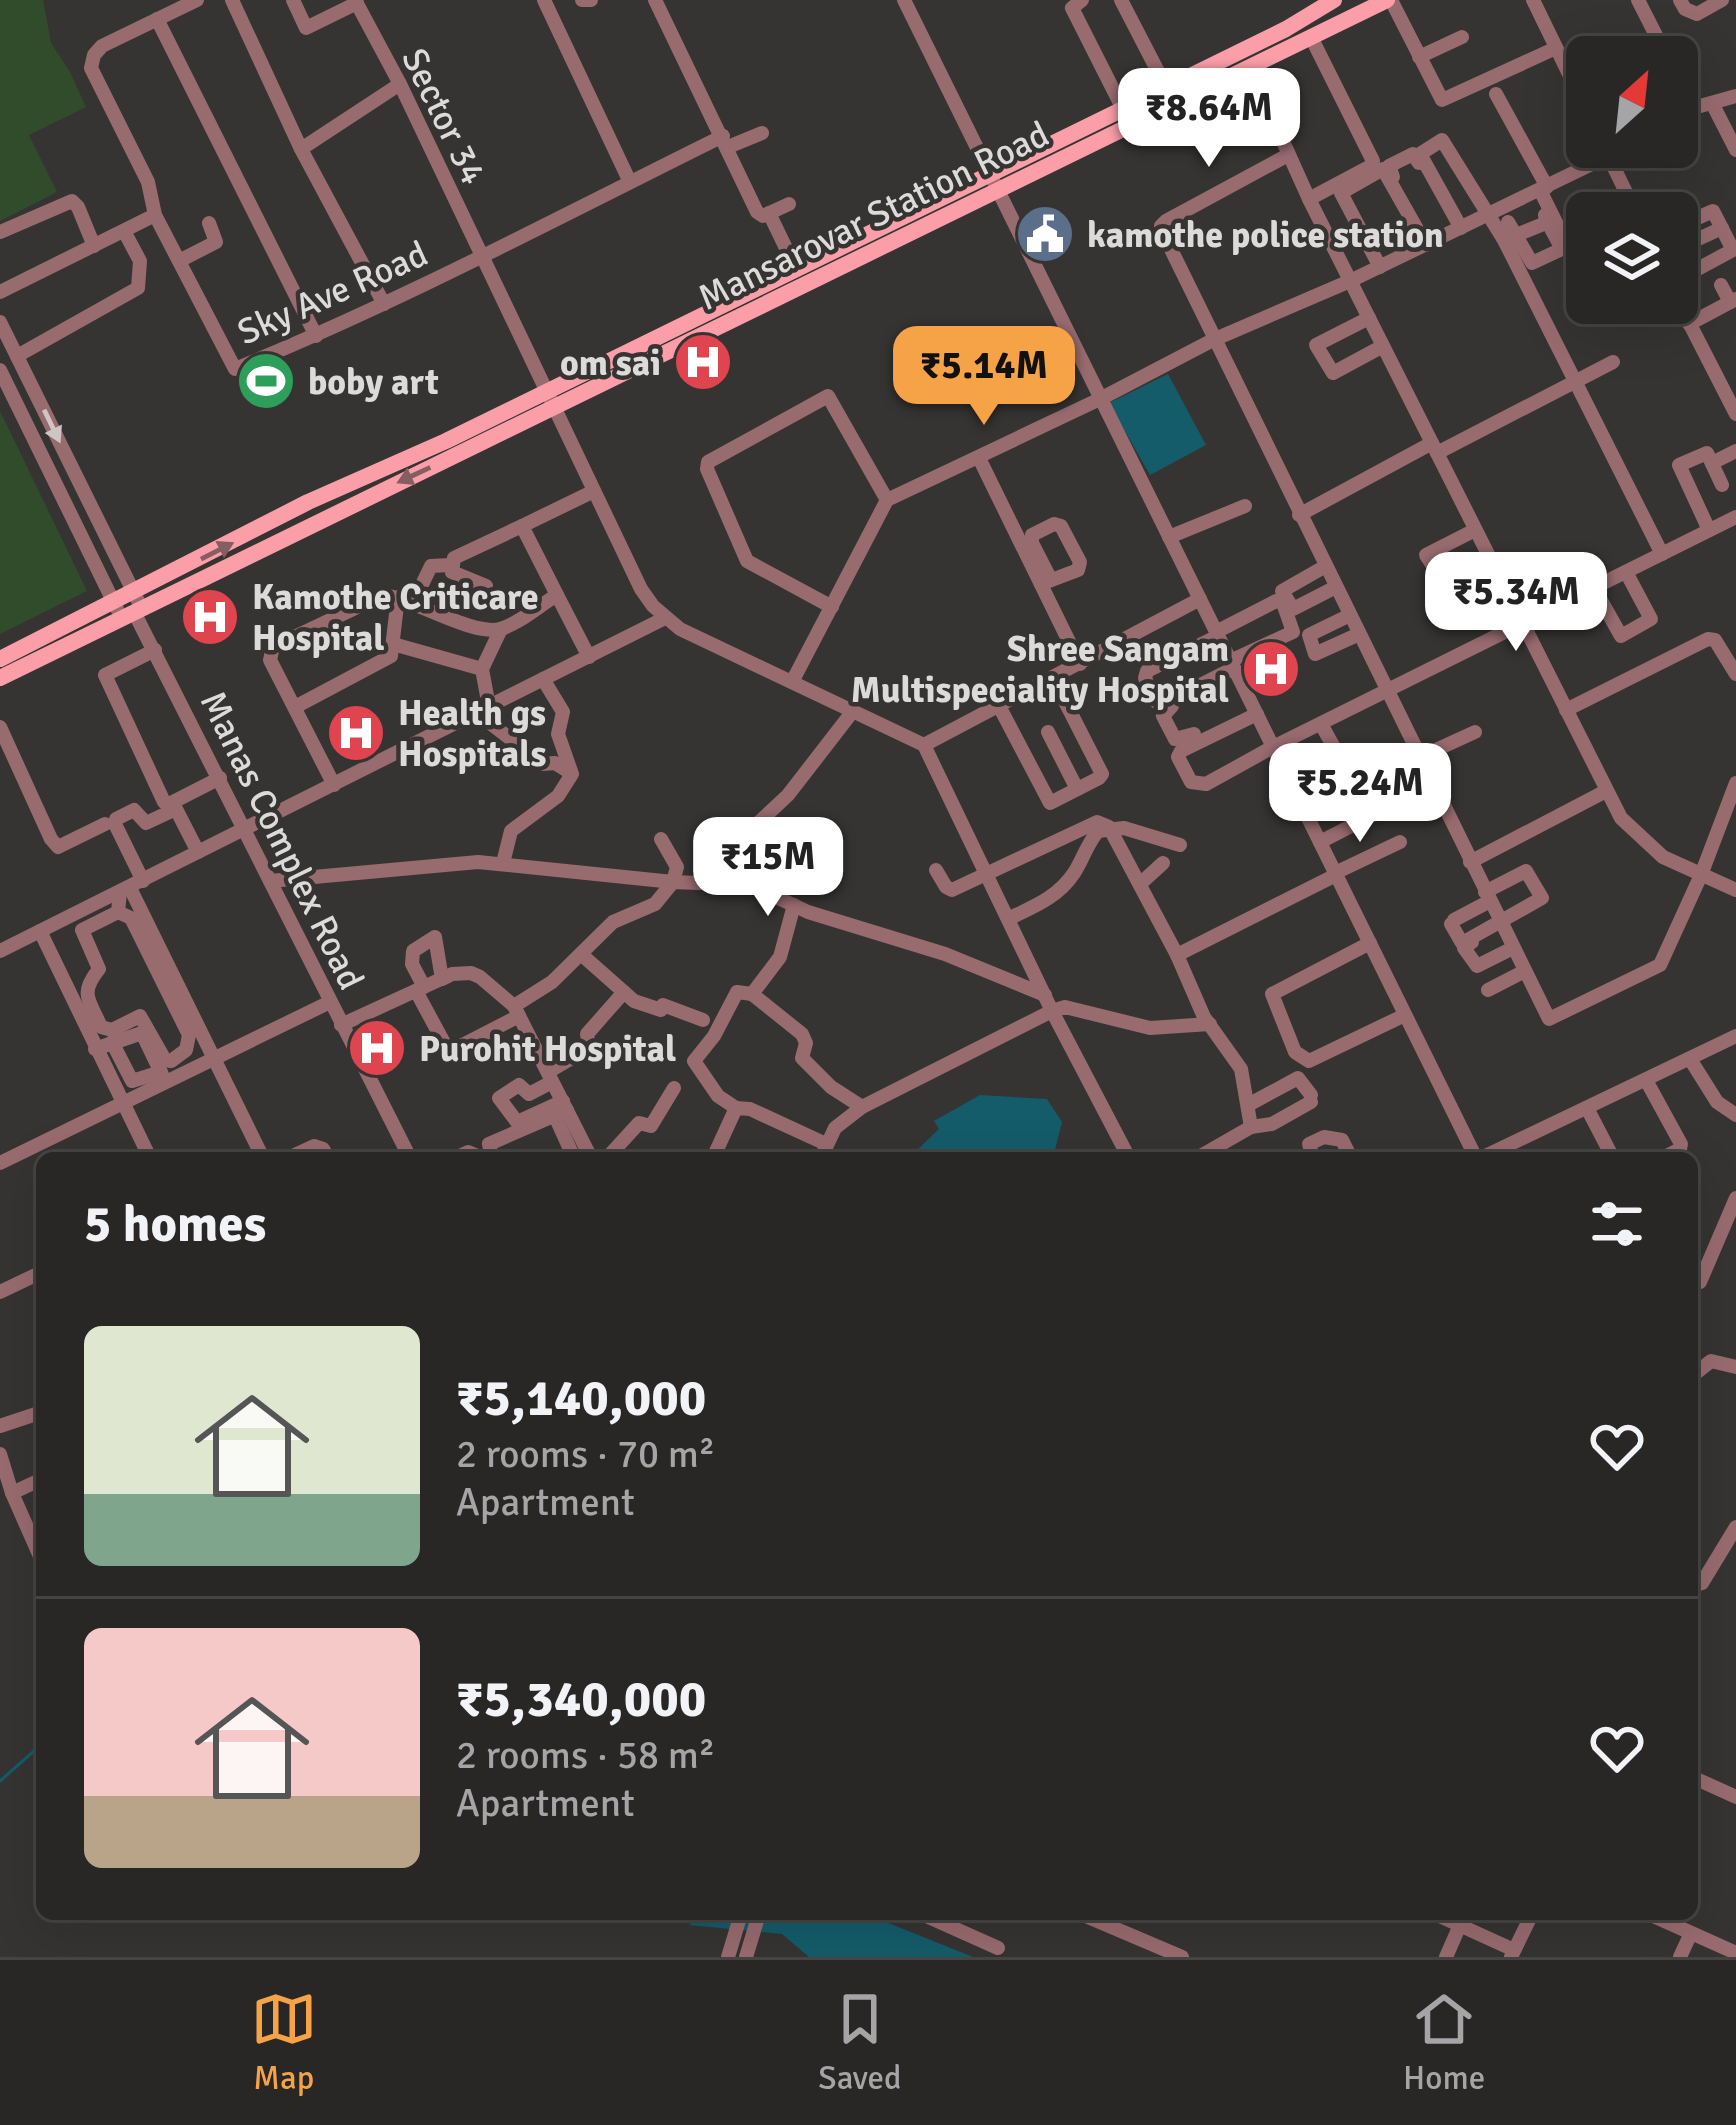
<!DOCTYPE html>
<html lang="en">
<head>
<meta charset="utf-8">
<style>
  :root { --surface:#282726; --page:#302f2e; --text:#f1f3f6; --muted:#a5a5a7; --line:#444443; --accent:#f6a247 }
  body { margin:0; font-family:Signika,sans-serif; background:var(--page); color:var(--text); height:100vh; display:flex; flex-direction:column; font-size:45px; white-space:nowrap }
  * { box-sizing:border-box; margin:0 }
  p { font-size:39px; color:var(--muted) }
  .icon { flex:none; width:66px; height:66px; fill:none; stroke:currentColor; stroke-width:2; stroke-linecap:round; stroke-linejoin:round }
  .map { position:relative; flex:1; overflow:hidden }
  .side { position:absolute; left:36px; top:1152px; width:1662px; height:768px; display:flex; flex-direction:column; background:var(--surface); border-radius:18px; box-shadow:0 12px 48px #0002,0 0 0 3px var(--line) }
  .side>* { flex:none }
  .needle { width:78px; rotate:27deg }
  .buttons { position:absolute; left:1566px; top:36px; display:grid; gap:24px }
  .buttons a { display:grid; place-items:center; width:132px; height:132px; border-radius:18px; background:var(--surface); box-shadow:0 12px 48px #0002,0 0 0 3px var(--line); font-size:60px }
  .price { position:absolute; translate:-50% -102px; padding:0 27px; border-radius:24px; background:#fff; color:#222; font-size:39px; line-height:78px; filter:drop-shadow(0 3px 6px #0008) }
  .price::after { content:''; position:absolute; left:50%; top:72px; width:36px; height:27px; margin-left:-18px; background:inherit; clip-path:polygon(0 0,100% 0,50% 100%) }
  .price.active { background:var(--accent); color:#111 }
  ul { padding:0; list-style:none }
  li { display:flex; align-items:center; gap:36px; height:300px; padding:0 48px }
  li+li { border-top:3px solid var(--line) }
  li span { display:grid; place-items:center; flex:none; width:336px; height:240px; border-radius:18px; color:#555 }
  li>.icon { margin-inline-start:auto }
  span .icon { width:144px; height:144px; fill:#fffc; stroke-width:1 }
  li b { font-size:51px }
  h2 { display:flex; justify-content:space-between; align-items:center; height:144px; padding:0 48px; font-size:51px }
  .tab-bar { display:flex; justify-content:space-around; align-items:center; height:168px; border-top:3px solid var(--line); background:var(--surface); font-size:33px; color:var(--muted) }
  .tab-bar a { display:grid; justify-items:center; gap:6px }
  .tab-bar .active { color:var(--accent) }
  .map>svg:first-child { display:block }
</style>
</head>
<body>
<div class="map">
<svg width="1736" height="1957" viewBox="0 0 1736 1957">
  <rect width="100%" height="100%" fill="#363432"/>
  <g fill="#304c2b">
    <polygon points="0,0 43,0 51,43 70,72 86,107 29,135 57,192 0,221"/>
    <polygon points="0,411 87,591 0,634"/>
  </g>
  <g fill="#145c6a">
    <polygon points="1168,374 1206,445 1150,475 1109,403"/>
    <polygon points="980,1095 1047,1099 1062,1122 1053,1158 924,1158 914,1153 939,1129 934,1121"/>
    <polygon points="701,1914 866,1914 973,1957 809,1957 782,1934 689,1925"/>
  </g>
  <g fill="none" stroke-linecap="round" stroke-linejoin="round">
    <polyline stroke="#145c6a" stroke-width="3" points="0,1781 42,1744"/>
    <g stroke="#986b6f" stroke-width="14">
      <path d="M197,0L102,46L94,55L91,68L148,182L155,215L235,369C402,301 561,216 723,136"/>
      <polyline points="232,0 301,149 384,304"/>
      <polyline points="293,0 306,28 357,3"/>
      <polyline points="355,0 400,84 641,589 653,606 680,629 924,745 1052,1011 1129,1158"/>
      <polyline points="544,0 629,180"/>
      <polyline points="582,0 591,0"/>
      <polyline points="655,0 757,212 763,216 789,204"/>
      <polyline points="904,0 1476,1158"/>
      <polyline points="1082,0 1072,8 1123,109"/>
      <polyline points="1121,0 1166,87"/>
      <polyline points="1391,0 1442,100 1556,48"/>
      <polyline points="1533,0 1587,111"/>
      <polyline points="1638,0 1667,57"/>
      <polyline points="1680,0 1685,9 1697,14 1722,0"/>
      <polyline points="157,19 316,336"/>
      <polyline points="1419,57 1462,37"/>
      <polyline points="1250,68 1309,199 1621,818 1663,857 1736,890"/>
      <polyline points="1677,77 1693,108"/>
      <polyline points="1496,94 1547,187"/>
      <polyline points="1712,103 1736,150"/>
      <polyline points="1677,120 1693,108 1736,96"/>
      <polyline points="728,147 762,133"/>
      <polyline points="1604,147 1636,213"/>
      <polyline points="301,149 400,84"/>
      <polyline points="1288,155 1166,221 1161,226 1163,233 1549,1019 1660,965 1701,875 1736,783"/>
      <polyline points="1393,177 1389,166 1413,154 1419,163"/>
      <polyline points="1540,190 1580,271 1587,272"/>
      <polyline points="1309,199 1371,166 1373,161 1311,37"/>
      <polyline points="769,213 796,269"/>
      <polyline points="1611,213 1631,203"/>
      <polyline points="1508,222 1532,263 1562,249 1549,225"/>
      <polyline points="1677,227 1713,211 1733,250 1677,280"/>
      <polyline points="1461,228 1420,154 1442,140 1504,240 1662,554"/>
      <polyline points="0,232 72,201 78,207 94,246"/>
      <polyline points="1509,238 1546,223 1545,215"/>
      <polyline points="1694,241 1722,228"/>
      <polyline points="179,261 216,242 209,223"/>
      <polyline points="1380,267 1341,193 1383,169 1426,245"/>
      <polyline points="1721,285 1730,302"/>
      <polyline points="0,292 155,215"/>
      <polyline points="1677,299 1736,414"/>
      <polyline points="1599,303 1607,317 1634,303"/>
      <polyline points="1369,318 1316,345 1333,373 1383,346"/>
      <polyline points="0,322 142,609"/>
      <polyline points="1689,324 1736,299"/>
      <polyline points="17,356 138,288 140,261 124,231"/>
      <polyline points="0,370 117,609"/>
      <polyline points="1437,453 1613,362"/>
      <polyline points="979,458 1080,664"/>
      <polyline points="1712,463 1736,451"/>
      <polyline points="1299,515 1432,443"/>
      <polyline points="1475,530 1426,555 1443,582 1490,559"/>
      <polyline points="1709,530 1679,465 1707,453 1722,485"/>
      <polyline points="1169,537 1245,506"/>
      <polyline points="1324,567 1282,591 1293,609 1334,588"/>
      <polyline points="1041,584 1078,570 1080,562 1061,526 1054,524 1032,535 1032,543 1051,580"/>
      <polyline points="486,586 452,572 454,558 522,526"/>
      <polyline points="1594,588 1621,636 1651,619 1626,572"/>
      <polyline points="557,595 589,657"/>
      <polyline points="413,603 431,566 450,565"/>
      <polyline points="832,607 747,561 707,469 708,462 828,396 887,500"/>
      <polyline points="134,612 410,1158"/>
      <polyline points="1348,616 1309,635 1315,654 1357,635"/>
      <polyline points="1216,632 1276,601 1283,603 1293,632 1230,661"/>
      <polyline points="1218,636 1147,671 1145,678 1155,701 1161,705 1234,668"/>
      <polyline points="393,644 482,669 489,707"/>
      <polyline points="155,650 105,675 164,802 169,804 220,778"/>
      <polyline points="482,669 501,629"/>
      <polyline points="792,682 887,500 1100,399 1213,340 1350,281 1627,147"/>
      <polyline points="999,706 1050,803 1099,778 1102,774 1053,678"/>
      <polyline points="1172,706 1163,716 1175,739 1194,734"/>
      <polyline points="295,707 391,656 398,597"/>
      <polyline points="1566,710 1708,639 1715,640 1736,674"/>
      <polyline points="477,713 543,764 555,763 571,773"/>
      <polyline points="1257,714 1181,751 1178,757 1191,782 1206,784 1273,747 1736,517"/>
      <polyline points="1321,724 1347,771"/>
      <polyline points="0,727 51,839 58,847 105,824"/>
      <polyline points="1048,732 1077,789"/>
      <polyline points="924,745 1200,599"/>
      <polyline points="1418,758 1475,732"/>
      <path d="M334,785L270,660L273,647L383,595C415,599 472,636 500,629C519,624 540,605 557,595L522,526L594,491"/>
      <polyline points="1300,801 1364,769"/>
      <polyline points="1320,842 1384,809"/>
      <polyline points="1470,862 1606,791"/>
      <polyline points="503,863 511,831 558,796 572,774 558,734 563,712 543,679"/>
      <polyline points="936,870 946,887 952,890 1097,822 1109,827 1177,955 1204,1017 1241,1069 1251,1127 1197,1158"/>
      <polyline points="1335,873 1400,842"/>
      <polyline points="143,881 115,824 116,819 134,810 146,823 176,809 198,852"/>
      <polyline points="270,881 478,862 673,882 677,867 661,839"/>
      <polyline points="1140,884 1163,863"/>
      <polyline points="751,885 755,826 788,795 853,711"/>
      <polyline points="130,888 263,1158"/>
      <polyline points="794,905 780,957 752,994 802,1034 806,1043 802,1058 831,1087 862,1107"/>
      <path d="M118,912L131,918L189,1035L186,1050L171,1061L165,1060L140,1016L112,1030L101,1027C89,999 79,994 99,969L82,930L118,912L120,892"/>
      <path d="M1010,918C1035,906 1058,897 1074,873C1083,859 1087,844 1098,831L1124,828L1180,845"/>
      <polyline points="1454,920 1490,901"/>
      <polyline points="1451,924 1462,943 1542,898 1526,871 1485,892"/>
      <polyline points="40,931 150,1158"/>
      <polyline points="1472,942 1464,948 1477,966 1513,948"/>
      <polyline points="1370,943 1272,994 1295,1052 1309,1061 1405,1015"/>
      <polyline points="0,951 665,618"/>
      <polyline points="582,955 634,1001 661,1010 663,1005 703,1020"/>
      <polyline points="1177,955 1336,875"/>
      <polyline points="424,987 412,964 413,951 435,937 442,979 448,976"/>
      <polyline points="1488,990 1525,971"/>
      <polyline points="416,991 449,1052 519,1016"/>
      <polyline points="514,1006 552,982 613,922 655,904 673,882 751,885 808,912 945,954 1045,995"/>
      <polyline points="341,1025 452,974 471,973 480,977 514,1006 591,1158"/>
      <polyline points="112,1042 132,1081 161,1072"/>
      <polyline points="95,1049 142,1033 165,1081"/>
      <polyline points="1690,1059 1717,1102 1736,1115"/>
      <polyline points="548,1072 589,1048 587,1034 624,992"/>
      <polyline points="1646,1080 1681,1144 1680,1149 1663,1158"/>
      <polyline points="552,1082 529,1094 519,1085 499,1098 517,1122 563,1101"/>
      <polyline points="1248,1105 1298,1078 1311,1095"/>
      <polyline points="736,1108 718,1096 694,1061 714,1036 737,992 752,994"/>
      <polyline points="1587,1108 1613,1158"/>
      <polyline points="555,1116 574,1158"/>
      <polyline points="1251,1127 1272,1124 1311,1102"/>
      <polyline points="288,1158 314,1146 323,1149 328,1158"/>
      <polyline points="455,1158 468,1152 482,1158"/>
      <polyline points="492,1158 489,1144 567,1110"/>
      <polyline points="607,1158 639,1123 651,1126 674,1088"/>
      <polyline points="713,1158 736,1108 750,1109 826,1144"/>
      <polyline points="821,1158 835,1128 862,1107 1052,1011 1065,1007 1150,1028 1210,1024"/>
      <polyline points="1313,1158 1309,1144 1324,1137 1342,1140 1351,1158"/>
      <polyline points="1481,1158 1736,1036"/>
      <polyline points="0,1163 330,1002"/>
      <polyline points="1700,1282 1736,1198"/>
      <polyline points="0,1292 42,1272"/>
      <polyline points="1692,1376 1711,1361 1736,1367"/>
      <polyline points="0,1426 42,1412"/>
      <polyline points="0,1454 12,1493 42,1561"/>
      <polyline points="12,1493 42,1479"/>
      <polyline points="1692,1586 1702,1583 1736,1527"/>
      <polyline points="1692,1777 1736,1797"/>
      <polyline points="922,1914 998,1948"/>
      <polyline points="1081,1914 1182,1957"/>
      <polyline points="1435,1914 1514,1950"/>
      <polyline points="1649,1914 1736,1953"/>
      <polyline points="728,1957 741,1914"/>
      <polyline points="746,1957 759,1914"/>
      <polyline points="1446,1957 1460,1925"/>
      <polyline points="1511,1957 1532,1914"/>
      <polyline points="1680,1957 1691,1933"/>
    </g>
    <g stroke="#fb9ea8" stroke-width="16">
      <polyline points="0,659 308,502 446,441 1119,111 1286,29 1334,0"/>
      <polyline points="0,678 1387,0"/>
    </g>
  </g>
  <defs><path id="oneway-solid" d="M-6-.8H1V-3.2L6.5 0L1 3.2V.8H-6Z" transform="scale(3)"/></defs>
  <use fill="#cfc5c5" href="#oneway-solid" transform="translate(52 426) rotate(64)"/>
  <g fill="#855e61">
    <use href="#oneway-solid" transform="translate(414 475) rotate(155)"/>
    <use href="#oneway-solid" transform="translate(217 551) rotate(-27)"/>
  </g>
  <defs>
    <g id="civic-disc" transform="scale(3)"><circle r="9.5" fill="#5c6f8a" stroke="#363432"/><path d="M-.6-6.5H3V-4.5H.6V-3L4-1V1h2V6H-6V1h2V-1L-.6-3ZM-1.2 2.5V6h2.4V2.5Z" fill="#fff"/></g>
    <g id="hospital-disc" transform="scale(3)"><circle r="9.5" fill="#e0444e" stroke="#363432"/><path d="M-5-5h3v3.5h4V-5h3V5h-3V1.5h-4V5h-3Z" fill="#fff"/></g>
    <g id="stadium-disc" transform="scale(3)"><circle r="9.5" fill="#2e9e5b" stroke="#363432"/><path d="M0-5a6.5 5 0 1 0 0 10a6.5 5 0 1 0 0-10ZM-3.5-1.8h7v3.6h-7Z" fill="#fff"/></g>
  </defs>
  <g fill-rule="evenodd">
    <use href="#civic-disc" x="1045" y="234"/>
    <use href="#hospital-disc" x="703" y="362"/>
    <use href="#stadium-disc" x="266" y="381"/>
    <use href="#hospital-disc" x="210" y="617"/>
    <use href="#hospital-disc" x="1271" y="669"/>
    <use href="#hospital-disc" x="356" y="733"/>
    <use href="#hospital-disc" x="377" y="1048"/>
  </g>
  <g text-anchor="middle" stroke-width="9" stroke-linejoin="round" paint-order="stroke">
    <g font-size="36" fill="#dddbda" stroke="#363432">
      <text transform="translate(445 116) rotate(64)" y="13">Sector 34</text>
      <text transform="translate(873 215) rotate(-26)" y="13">Mansarovar Station Road</text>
      <text transform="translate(332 292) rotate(-24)" y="13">Sky Ave Road</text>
      <text transform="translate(283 840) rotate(64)" y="13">Manas Complex Road</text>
    </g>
    <g font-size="36" font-weight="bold" fill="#dddbda" stroke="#363432" text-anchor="start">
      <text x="1087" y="247">kamothe police station</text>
      <text x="661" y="375" text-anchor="end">om sai</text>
      <text x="308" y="394">boby art</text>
      <text x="252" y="609">Kamothe Criticare<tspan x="252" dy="41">Hospital</tspan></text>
      <text x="1229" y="661" text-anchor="end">Shree Sangam<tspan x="1229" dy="41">Multispeciality Hospital</tspan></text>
      <text x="398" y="725">Health gs<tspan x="398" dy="41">Hospitals</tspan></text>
      <text x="419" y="1061">Purohit Hospital</text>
    </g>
  </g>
</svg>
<div class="buttons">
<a><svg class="needle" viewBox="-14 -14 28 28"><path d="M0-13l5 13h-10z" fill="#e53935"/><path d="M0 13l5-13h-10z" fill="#a5a5a7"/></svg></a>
<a><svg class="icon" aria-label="layers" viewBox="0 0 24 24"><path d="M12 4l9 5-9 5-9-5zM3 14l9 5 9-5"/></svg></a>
</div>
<b class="price" style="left:1209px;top:170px">₹8.64M</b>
<b class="price active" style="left:984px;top:428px">₹5.14M</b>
<b class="price" style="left:1516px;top:654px">₹5.34M</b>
<b class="price" style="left:1360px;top:845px">₹5.24M</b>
<b class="price" style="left:768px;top:919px">₹15M</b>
<section class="side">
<h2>5 homes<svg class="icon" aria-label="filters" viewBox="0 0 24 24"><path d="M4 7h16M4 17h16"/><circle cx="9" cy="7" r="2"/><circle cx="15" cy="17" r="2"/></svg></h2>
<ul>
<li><span style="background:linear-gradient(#dfe7d0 70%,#7fa58c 0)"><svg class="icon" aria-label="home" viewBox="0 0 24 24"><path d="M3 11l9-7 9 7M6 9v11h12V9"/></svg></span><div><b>₹5,140,000</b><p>2 rooms · 70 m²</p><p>Apartment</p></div><svg class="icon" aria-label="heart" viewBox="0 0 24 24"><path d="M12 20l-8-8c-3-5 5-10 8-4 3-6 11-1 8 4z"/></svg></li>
<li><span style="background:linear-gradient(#f6c9c9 70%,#b9a48a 0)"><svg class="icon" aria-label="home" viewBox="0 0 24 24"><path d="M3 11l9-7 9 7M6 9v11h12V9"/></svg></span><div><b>₹5,340,000</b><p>2 rooms · 58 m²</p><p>Apartment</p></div><svg class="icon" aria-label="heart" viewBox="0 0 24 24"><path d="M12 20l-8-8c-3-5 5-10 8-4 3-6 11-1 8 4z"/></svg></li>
</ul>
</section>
</div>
<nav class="tab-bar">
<a class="active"><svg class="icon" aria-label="map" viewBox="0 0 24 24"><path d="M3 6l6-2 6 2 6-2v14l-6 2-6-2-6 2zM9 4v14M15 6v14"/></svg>Map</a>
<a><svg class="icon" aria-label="saved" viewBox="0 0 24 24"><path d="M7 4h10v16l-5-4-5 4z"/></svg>Saved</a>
<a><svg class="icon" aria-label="home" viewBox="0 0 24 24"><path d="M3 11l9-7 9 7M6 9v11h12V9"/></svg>Home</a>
</nav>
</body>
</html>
